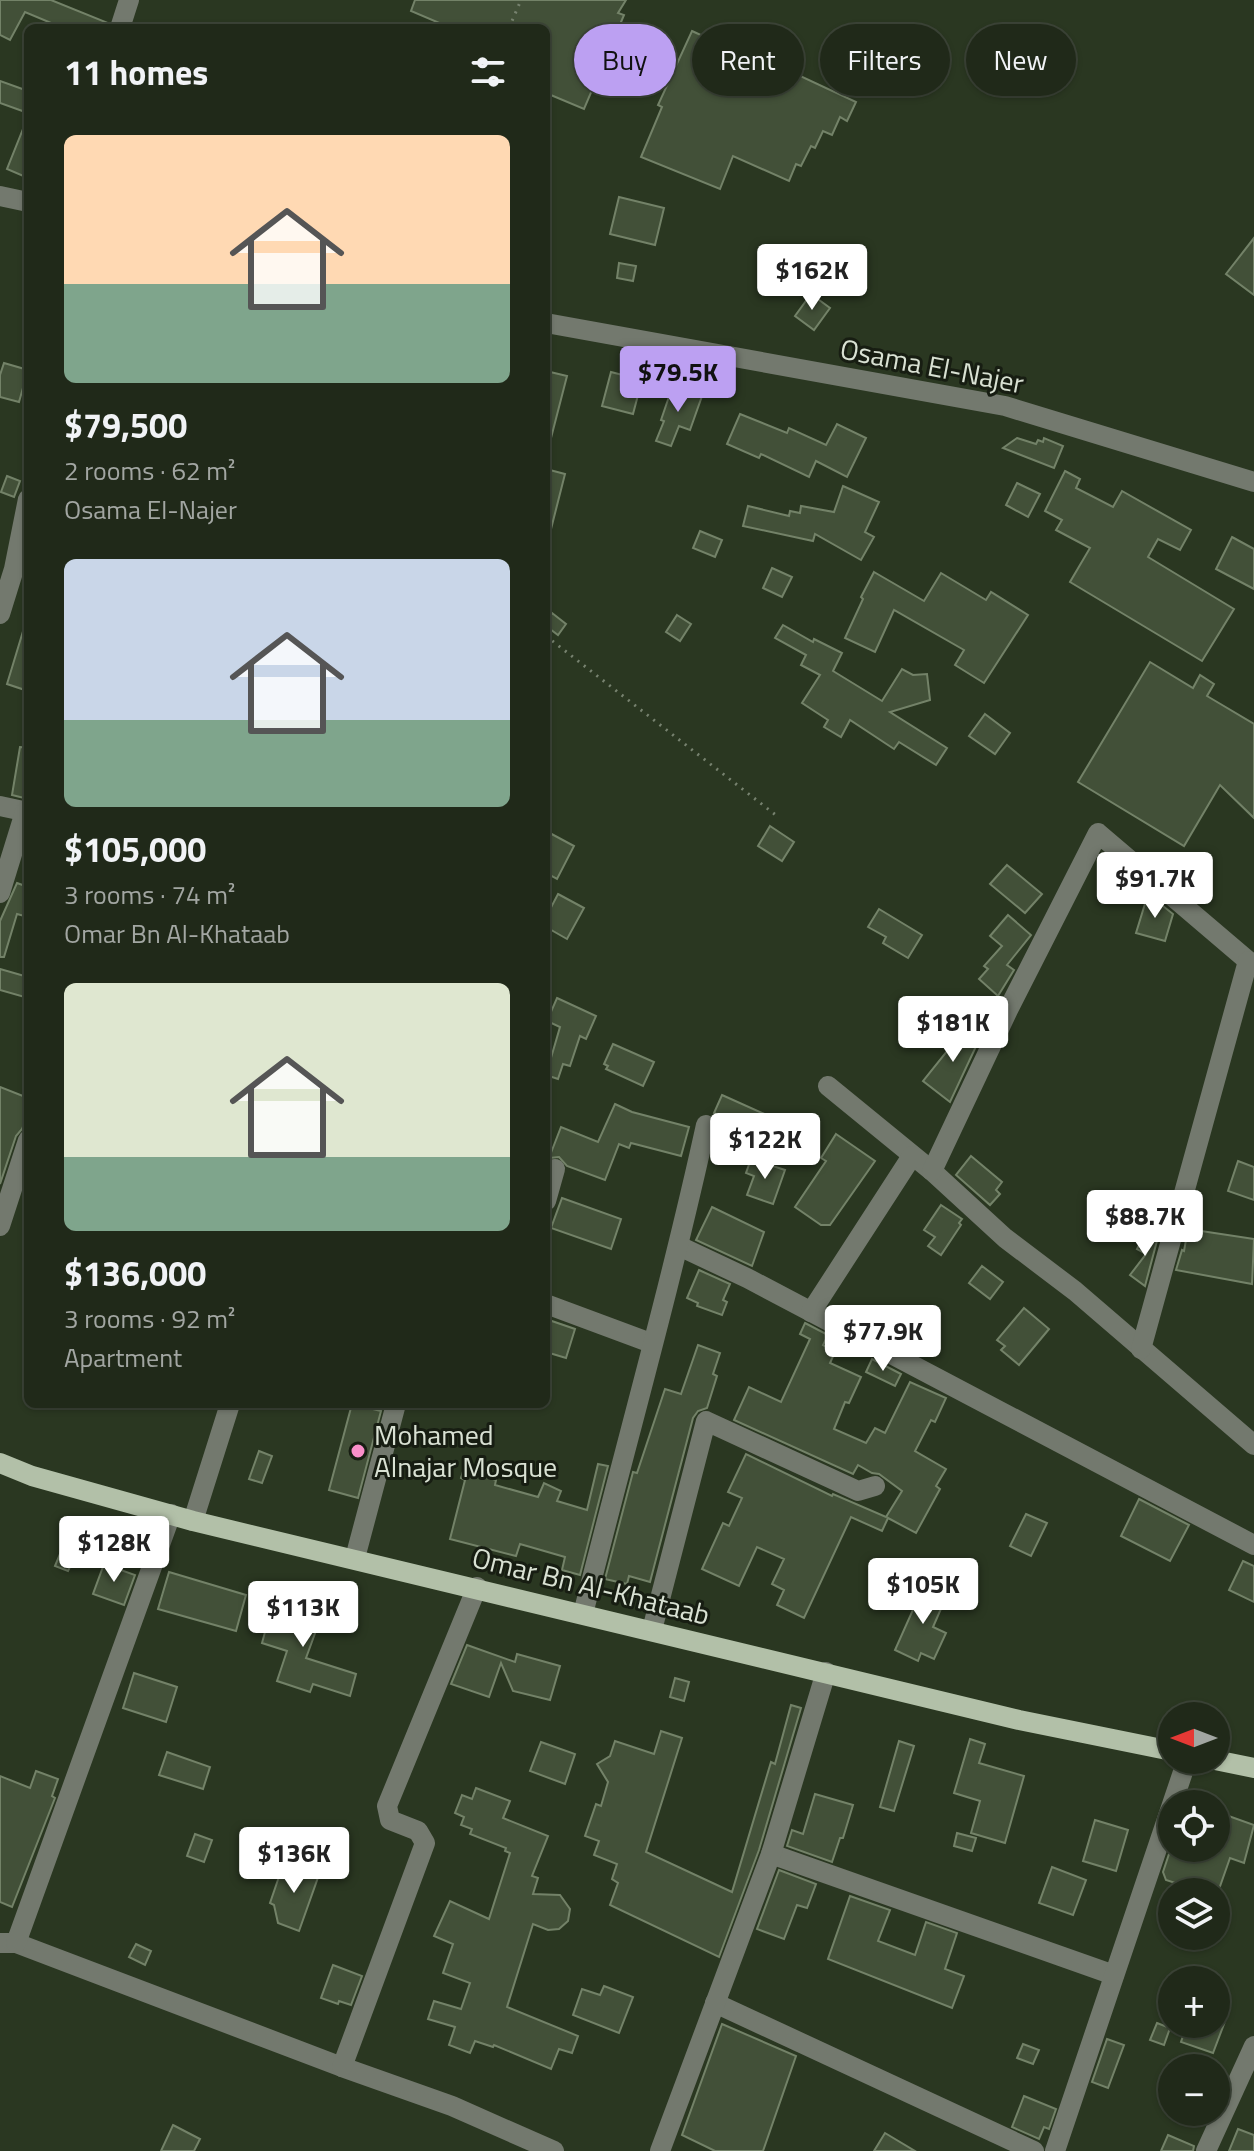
<!DOCTYPE html>
<html lang="en">
<head>
<meta charset="utf-8">
<style>
  :root { --surface:#202919; --page:#283122; --text:#f1f3f6; --muted:#a2a6a2; --line:#3d4538; --accent:#bca0f2 }
  body { margin:0; font-family:"Titillium Web",sans-serif; background:var(--page); color:var(--text); height:100vh; display:flex; flex-direction:column; font-size:30px; white-space:nowrap }
  * { box-sizing:border-box; margin:0 }
  p { font-size:26px; color:var(--muted) }
  .icon { flex:none; width:44px; height:44px; fill:none; stroke:currentColor; stroke-width:2; stroke-linecap:round; stroke-linejoin:round }
  .map { position:relative; flex:1; overflow:hidden }
  .panel { position:absolute; left:24px; top:24px; width:526px; height:1384px; display:flex; flex-direction:column; background:var(--surface); border-radius:12px; box-shadow:0 2px 6px #0004,0 0 0 2px var(--line) }
  .panel>* { flex:none }
  .guide { position:absolute; left:574px; top:24px; width:560px; height:72px; display:flex; gap:16px }
  .needle { width:52px; rotate:270deg }
  .fabs { position:absolute; left:1158px; top:1702px; display:grid; gap:16px }
  .fabs a { display:grid; place-items:center; width:72px; height:72px; border-radius:50%; background:var(--surface); box-shadow:0 2px 6px #0004,0 0 0 2px var(--line); font-size:40px }
  .price { position:absolute; translate:-50% -68px; padding:0 18px; border-radius:8px; background:#fff; color:#222; font-size:26px; line-height:52px; filter:drop-shadow(0 2px 4px #0008) }
  .price::after { content:''; position:absolute; left:50%; top:48px; width:24px; height:18px; margin-left:-12px; background:inherit; clip-path:polygon(0 0,100% 0,50% 100%) }
  .price.current { background:var(--accent); color:#111 }
  ul { padding:0; list-style:none }
  li { display:grid; align-content:center; gap:16px; height:424px; padding:0 40px }
  li span { display:grid; place-items:center; height:248px; border-radius:12px; color:#555 }
  li>.icon { margin-inline-start:auto }
  span .icon { width:144px; height:144px; fill:#fffc; stroke-width:1 }
  li b { font-size:34px }
  h2 { display:flex; justify-content:space-between; align-items:center; height:96px; padding:0 40px; font-size:34px }
  .pill { padding:0 28px; border-radius:36px; background:var(--surface); box-shadow:0 2px 6px #0004,0 0 0 2px var(--line); font-size:28px; line-height:72px }
  .pill.current { background:var(--accent); color:#111 }
  .map>svg:first-child { display:block }
</style>
</head>
<body>
<div class="map">
<svg width="1254" height="2151" viewBox="0 0 1254 2151">
  <rect width="100%" height="100%" fill="#2a3721"/>
  <g fill="#425038" stroke="#738268" stroke-width="2">
    <polygon points="0,0 51,0 108,23 107,28 63,28 25,12 10,40 0,35"/>
    <polygon points="415,0 626,0 618,13 624,15 584,109 546,93 546,28 451,28 411,11"/>
    <polygon points="692,31 777,70 779,66 856,102 847,121 840,117 832,135 823,131 815,148 811,146 801,166 796,164 789,181 733,156 720,189 641,157 662,107 658,105"/>
    <polygon points="0,81 28,91 28,113 0,103"/>
    <polygon points="27,119 28,120 28,178 7,169"/>
    <polygon points="619,197 664,208 655,245 610,234"/>
    <polygon points="1254,238 1254,295 1226,274"/>
    <polygon points="619,263 636,266 633,281 617,278"/>
    <polygon points="811,294 830,308 814,330 795,316"/>
    <polygon points="4,363 28,370 19,402 0,397 0,375"/>
    <polygon points="546,371 567,376 551,438 546,438"/>
    <polygon points="611,372 642,380 633,414 602,406"/>
    <polygon points="673,385 702,396 690,430 679,426 671,446 656,441 664,421 661,420"/>
    <polygon points="740,414 787,433 789,428 826,445 837,424 866,438 847,477 816,461 809,477 761,454 759,458 727,444"/>
    <polygon points="1017,438 1036,444 1038,440 1043,442 1044,438 1063,446 1054,468 1003,448"/>
    <polygon points="546,469 565,474 551,529 546,528"/>
    <polygon points="1065,471 1080,479 1076,488 1113,507 1122,491 1191,530 1180,550 1158,539 1148,557 1234,609 1202,661 1070,582 1090,548 1056,530 1062,520 1045,511"/>
    <polygon points="7,476 20,481 14,497 1,492"/>
    <polygon points="1017,483 1040,494 1028,517 1006,505"/>
    <polygon points="843,486 879,502 865,532 874,537 861,560 815,534 813,541 743,526 748,506 789,516 790,511 800,513 801,506 834,512"/>
    <polygon points="700,531 722,540 715,557 693,548"/>
    <polygon points="1232,537 1254,549 1254,589 1216,569"/>
    <polygon points="772,568 792,577 782,597 763,588"/>
    <polygon points="874,572 924,601 941,573 986,600 991,592 1028,615 984,683 955,665 964,650 894,610 875,652 845,638 863,599 861,597"/>
    <polygon points="552,613 566,624 558,635 546,626"/>
    <polygon points="677,615 691,624 680,641 666,632"/>
    <polygon points="783,625 813,642 814,639 842,653 833,671 882,701 902,669 913,675 927,674 930,700 890,712 947,748 936,765 899,742 894,749 850,720 841,737 824,727 828,720 802,703 820,675 801,665 806,655 775,638"/>
    <polygon points="24,628 28,628 28,691 7,684"/>
    <polygon points="1150,662 1193,688 1200,675 1214,684 1207,696 1254,724 1254,818 1220,785 1184,846 1078,782"/>
    <polygon points="985,714 1010,733 995,754 969,736"/>
    <polygon points="20,747 28,748 28,799 12,795"/>
    <polygon points="770,826 794,842 782,861 758,846"/>
    <polygon points="546,831 574,846 557,879 546,873"/>
    <polygon points="1007,865 1042,894 1025,913 990,884"/>
    <polygon points="17,883 28,887 28,917 17,914 4,957 0,957 0,921"/>
    <polygon points="558,894 584,908 567,939 546,927 546,917"/>
    <polygon points="1148,894 1173,914 1165,941 1136,933"/>
    <polygon points="879,909 922,935 908,958 883,943 886,937 868,927"/>
    <polygon points="1008,915 1031,935 1007,965 1014,970 998,996 979,979 988,969 984,966 1002,946 990,936"/>
    <polygon points="0,969 28,977 28,998 0,990"/>
    <polygon points="557,998 596,1016 586,1039 580,1036 570,1066 563,1064 558,1079 546,1075 560,1027 547,1021"/>
    <polygon points="962,1025 979,1040 950,1102 923,1081 948,1050 944,1047"/>
    <polygon points="613,1044 654,1062 643,1086 606,1069 608,1066 604,1064"/>
    <polygon points="0,1087 28,1098 28,1113 22,1129 16,1136 0,1184"/>
    <polygon points="722,1095 791,1126 785,1140 768,1132 757,1156 729,1143 734,1127 726,1124 728,1120 714,1113"/>
    <polygon points="615,1104 632,1112 689,1127 681,1156 631,1143 629,1148 619,1144 605,1180 567,1166 559,1157 549,1158 561,1127 598,1142"/>
    <polygon points="836,1134 875,1161 830,1225 821,1225 795,1207 826,1161 821,1158"/>
    <polygon points="971,1156 1002,1182 996,1190 1000,1194 990,1205 956,1175"/>
    <polygon points="751,1159 785,1170 773,1204 747,1195 754,1176 746,1173"/>
    <polygon points="1238,1161 1254,1167 1254,1200 1228,1191"/>
    <polygon points="562,1198 621,1219 611,1249 551,1228"/>
    <polygon points="941,1205 962,1219 959,1223 961,1225 941,1255 928,1246 935,1237 924,1230"/>
    <polygon points="712,1207 764,1232 752,1266 696,1240"/>
    <polygon points="1188,1229 1254,1239 1252,1284 1176,1270 1182,1250 1184,1251"/>
    <polygon points="1146,1231 1158,1237 1145,1286 1130,1275 1146,1254 1137,1249"/>
    <polygon points="982,1266 1003,1282 990,1299 969,1283"/>
    <polygon points="699,1270 730,1284 723,1300 727,1302 722,1315 697,1306 698,1303 687,1298"/>
    <polygon points="1024,1308 1049,1329 1019,1365 1001,1350 1005,1346 997,1340"/>
    <polygon points="546,1319 575,1329 566,1358 546,1352"/>
    <polygon points="805,1323 828,1335 823,1345 835,1352 830,1363 861,1377 849,1403 845,1402 834,1429 866,1443 875,1428 885,1433 910,1382 946,1398 935,1422 931,1420 915,1451 946,1469 936,1486 940,1489 916,1533 888,1518 882,1531 851,1517 804,1618 777,1605 784,1590 772,1584 784,1559 757,1547 739,1586 702,1569 723,1523 729,1526 742,1498 728,1492 746,1454 832,1496 833,1494 886,1517 902,1491 879,1474 872,1473 858,1465 853,1474 734,1420 749,1387 781,1402 810,1339 800,1334"/>
    <polygon points="698,1345 720,1353 713,1374 717,1376 707,1408 698,1411 693,1418 650,1582 629,1576 627,1584 605,1579 633,1472 637,1473 665,1389 681,1394"/>
    <polygon points="872,1359 901,1374 895,1386 866,1372"/>
    <polygon points="352,1404 381,1411 358,1498 329,1490"/>
    <polygon points="259,1451 272,1456 262,1483 249,1479"/>
    <polygon points="598,1464 608,1466 580,1575 562,1570 565,1557 520,1544 516,1556 450,1539 465,1480 461,1478 465,1465 479,1469 477,1474 496,1480 495,1485 538,1497 544,1483 561,1491 557,1501 587,1510"/>
    <polygon points="1139,1499 1189,1525 1170,1561 1121,1536"/>
    <polygon points="1026,1514 1047,1523 1031,1556 1010,1546"/>
    <polygon points="65,1542 79,1548 68,1571 55,1566"/>
    <polygon points="1243,1561 1254,1566 1254,1602 1229,1590"/>
    <polygon points="104,1564 135,1575 124,1605 93,1594"/>
    <polygon points="169,1572 246,1595 236,1631 158,1609"/>
    <polygon points="924,1585 947,1595 933,1627 946,1633 934,1659 921,1653 918,1661 895,1650"/>
    <polygon points="295,1598 325,1606 306,1658 356,1674 350,1696 313,1684 310,1692 277,1681 287,1651 262,1643 273,1603 292,1609"/>
    <polygon points="467,1645 515,1662 517,1654 560,1666 550,1700 513,1691 501,1663 489,1697 451,1684"/>
    <polygon points="134,1673 177,1687 166,1722 123,1708"/>
    <polygon points="675,1678 689,1682 684,1701 670,1697"/>
    <polygon points="791,1705 801,1708 759,1850 719,1957 610,1905 618,1883 612,1879 617,1864 594,1855 599,1841 585,1836 596,1804 601,1806 608,1782 597,1764 610,1756 615,1741 654,1754 661,1731 682,1738 646,1852 732,1892 771,1762 775,1764"/>
    <polygon points="970,1739 985,1744 979,1763 1024,1776 1005,1843 971,1833 980,1801 954,1793"/>
    <polygon points="899,1741 914,1746 894,1811 880,1807"/>
    <polygon points="541,1742 575,1754 565,1784 530,1771"/>
    <polygon points="167,1752 210,1767 203,1789 159,1775"/>
    <polygon points="36,1771 58,1779 52,1796 55,1798 12,1907 0,1902 0,1776 30,1788"/>
    <polygon points="476,1788 510,1801 503,1818 548,1836 532,1876 538,1878 533,1894 560,1895 570,1909 568,1921 559,1929 548,1930 533,1924 507,2007 578,2036 572,2053 559,2049 551,2069 494,2045 493,2047 475,2041 470,2053 449,2045 455,2027 428,2019 434,2001 461,2009 470,1983 443,1973 453,1944 434,1936 450,1901 489,1919 510,1853 505,1851 506,1848 470,1834 472,1829 461,1825 464,1817 455,1813 462,1795 472,1799"/>
    <polygon points="815,1794 853,1805 843,1838 840,1838 832,1862 787,1846 792,1830 803,1834"/>
    <polygon points="1223,1814 1254,1825 1244,1863 1230,1858 1218,1892 1203,1892 1166,1880 1163,1872 1171,1848 1216,1848 1216,1836"/>
    <polygon points="1095,1820 1128,1830 1116,1871 1083,1861"/>
    <polygon points="957,1833 976,1838 972,1851 954,1846"/>
    <polygon points="195,1834 212,1840 204,1862 187,1856"/>
    <polygon points="304,1862 321,1869 299,1931 278,1923 274,1905 270,1903 282,1868 299,1874"/>
    <polygon points="1052,1867 1086,1880 1073,1915 1039,1903"/>
    <polygon points="779,1870 816,1884 807,1908 797,1905 784,1939 757,1929"/>
    <polygon points="850,1896 890,1910 878,1941 915,1955 926,1922 957,1933 945,1969 964,1976 952,2008 828,1959"/>
    <polygon points="136,1944 151,1951 145,1965 129,1957"/>
    <polygon points="333,1965 362,1976 351,2005 339,2001 338,2004 321,1998"/>
    <polygon points="604,1986 633,1997 619,2033 573,2015 582,1989 600,1995"/>
    <polygon points="1157,2023 1170,2028 1164,2045 1150,2040"/>
    <polygon points="722,2024 796,2056 763,2151 715,2151 682,2135"/>
    <polygon points="1187,2024 1224,2024 1213,2053 1181,2042"/>
    <polygon points="1107,2039 1124,2045 1108,2088 1092,2082"/>
    <polygon points="1023,2044 1039,2050 1033,2064 1017,2058"/>
    <polygon points="1024,2096 1056,2109 1049,2129 1044,2127 1039,2139 1012,2127"/>
    <polygon points="173,2125 200,2139 194,2151 161,2151"/>
    <polygon points="1238,2129 1254,2135 1254,2151 1229,2151"/>
    <polygon points="885,2133 915,2151 874,2151"/>
    <polygon points="1168,2135 1194,2146 1193,2151 1161,2151"/>
  </g>
  <g fill="none" stroke-linecap="round" stroke-linejoin="round">
    <g stroke="#77826f" stroke-width="3" stroke-dasharray="2 6" stroke-linecap="butt">
      <polyline points="141,25 150,28"/>
      <polyline points="509,28 521,0"/>
      <polyline points="546,636 777,816"/>
    </g>
    <g stroke="#73796e" stroke-width="20">
      <polyline points="120,28 129,0"/>
      <polyline points="0,196 28,202"/>
      <polyline points="546,323 1005,406 1254,482"/>
      <polyline points="0,614 14,569 28,499"/>
      <polyline points="0,806 28,812"/>
      <polyline points="0,893 25,812"/>
      <polyline points="828,1086 932,1171 1005,1238 1075,1291 1254,1445"/>
      <polyline points="932,1171 1008,1010 1098,833 1254,966"/>
      <polyline points="546,1201 555,1169"/>
      <polyline points="0,1226 28,1140"/>
      <polyline points="679,1246 747,1278 1254,1545"/>
      <polyline points="546,1304 651,1343"/>
      <polyline points="811,1312 912,1156"/>
      <polyline points="1141,1349 1248,961"/>
      <polyline points="193,1521 230,1404"/>
      <polyline points="355,1558 396,1404"/>
      <path d="M583,1614C624,1451 670,1289 706,1125"/>
      <polyline points="652,1630 706,1421 858,1491 875,1486"/>
      <polyline points="771,1854 1114,1975"/>
      <polyline points="0,1943 16,1943 342,2067 452,2106 554,2151"/>
      <polyline points="16,1943 171,1514"/>
      <polyline points="715,2003 1034,2151"/>
      <polyline points="342,2067 425,1843 418,1831 390,1820 387,1806 477,1587"/>
      <polyline points="660,2151 771,1854 826,1672"/>
      <polyline points="1055,2151 1187,1760"/>
      <polyline points="1206,2151 1254,2046"/>
    </g>
    <g stroke="#b2c0a8" stroke-width="20">
      <polyline points="0,1463 32,1476 193,1521 1019,1720 1172,1751"/>
      <polyline points="1215,1760 1254,1768"/>
    </g>
  </g>
  <circle fill="#f98fc9" stroke="#171d12" stroke-width="3" cx="358" cy="1451" r="8"/>
  <g text-anchor="middle" stroke-width="6" stroke-linejoin="round" paint-order="stroke">
    <g font-size="28" fill="#d9e1d3" stroke="#171d12">
      <text transform="translate(932 366) rotate(11)" y="10">Osama El-Najer</text>
      <text transform="translate(591 1586) rotate(14)" y="10">Omar Bn Al-Khataab</text>
    </g>
    <g font-size="28" fill="#d9e1d3" stroke="#171d12" text-anchor="start">
      <text x="374" y="1445">Mohamed<tspan x="374" dy="32">Alnajar Mosque</tspan></text>
    </g>
  </g>
</svg>
<div class="fabs">
<a><svg class="needle" viewBox="-14 -14 28 28"><path d="M0-13l5 13h-10z" fill="#e53935"/><path d="M0 13l5-13h-10z" fill="#a2a6a2"/></svg></a>
<a><svg class="icon" aria-label="locate" viewBox="0 0 24 24"><circle cx="12" cy="12" r="6"/><path d="M12 2v4M12 18v4M2 12h4M18 12h4"/></svg></a>
<a><svg class="icon" aria-label="layers" viewBox="0 0 24 24"><path d="M12 4l9 5-9 5-9-5zM3 14l9 5 9-5"/></svg></a>
<a>+</a>
<a>−</a>
</div>
<b class="price" style="left:812px;top:312px">$162K</b>
<b class="price current" style="left:678px;top:414px">$79.5K</b>
<b class="price" style="left:1155px;top:920px">$91.7K</b>
<b class="price" style="left:953px;top:1064px">$181K</b>
<b class="price" style="left:765px;top:1181px">$122K</b>
<b class="price" style="left:1145px;top:1258px">$88.7K</b>
<b class="price" style="left:883px;top:1373px">$77.9K</b>
<b class="price" style="left:114px;top:1584px">$128K</b>
<b class="price" style="left:923px;top:1626px">$105K</b>
<b class="price" style="left:303px;top:1649px">$113K</b>
<b class="price" style="left:294px;top:1895px">$136K</b>
<div class="guide">
<a class="pill current">Buy</a>
<a class="pill">Rent</a>
<a class="pill">Filters</a>
<a class="pill">New</a>
</div>
<section class="panel">
<h2>11 homes<svg class="icon" aria-label="filters" viewBox="0 0 24 24"><path d="M4 7h16M4 17h16"/><circle cx="9" cy="7" r="2"/><circle cx="15" cy="17" r="2"/></svg></h2>
<ul>
<li><span style="background:linear-gradient(#ffd9b3 60%,#7fa58c 0)"><svg class="icon" aria-label="home" viewBox="0 0 24 24"><path d="M3 11l9-7 9 7M6 9v11h12V9"/></svg></span><div><b>$79,500</b><p>2 rooms · 62 m²</p><p>Osama El-Najer</p></div></li>
<li><span style="background:linear-gradient(#c9d6e8 65%,#7fa58c 0)"><svg class="icon" aria-label="home" viewBox="0 0 24 24"><path d="M3 11l9-7 9 7M6 9v11h12V9"/></svg></span><div><b>$105,000</b><p>3 rooms · 74 m²</p><p>Omar Bn Al-Khataab</p></div></li>
<li><span style="background:linear-gradient(#dfe7d0 70%,#7fa58c 0)"><svg class="icon" aria-label="home" viewBox="0 0 24 24"><path d="M3 11l9-7 9 7M6 9v11h12V9"/></svg></span><div><b>$136,000</b><p>3 rooms · 92 m²</p><p>Apartment</p></div></li>
</ul>
</section>
</div>
</body>
</html>
